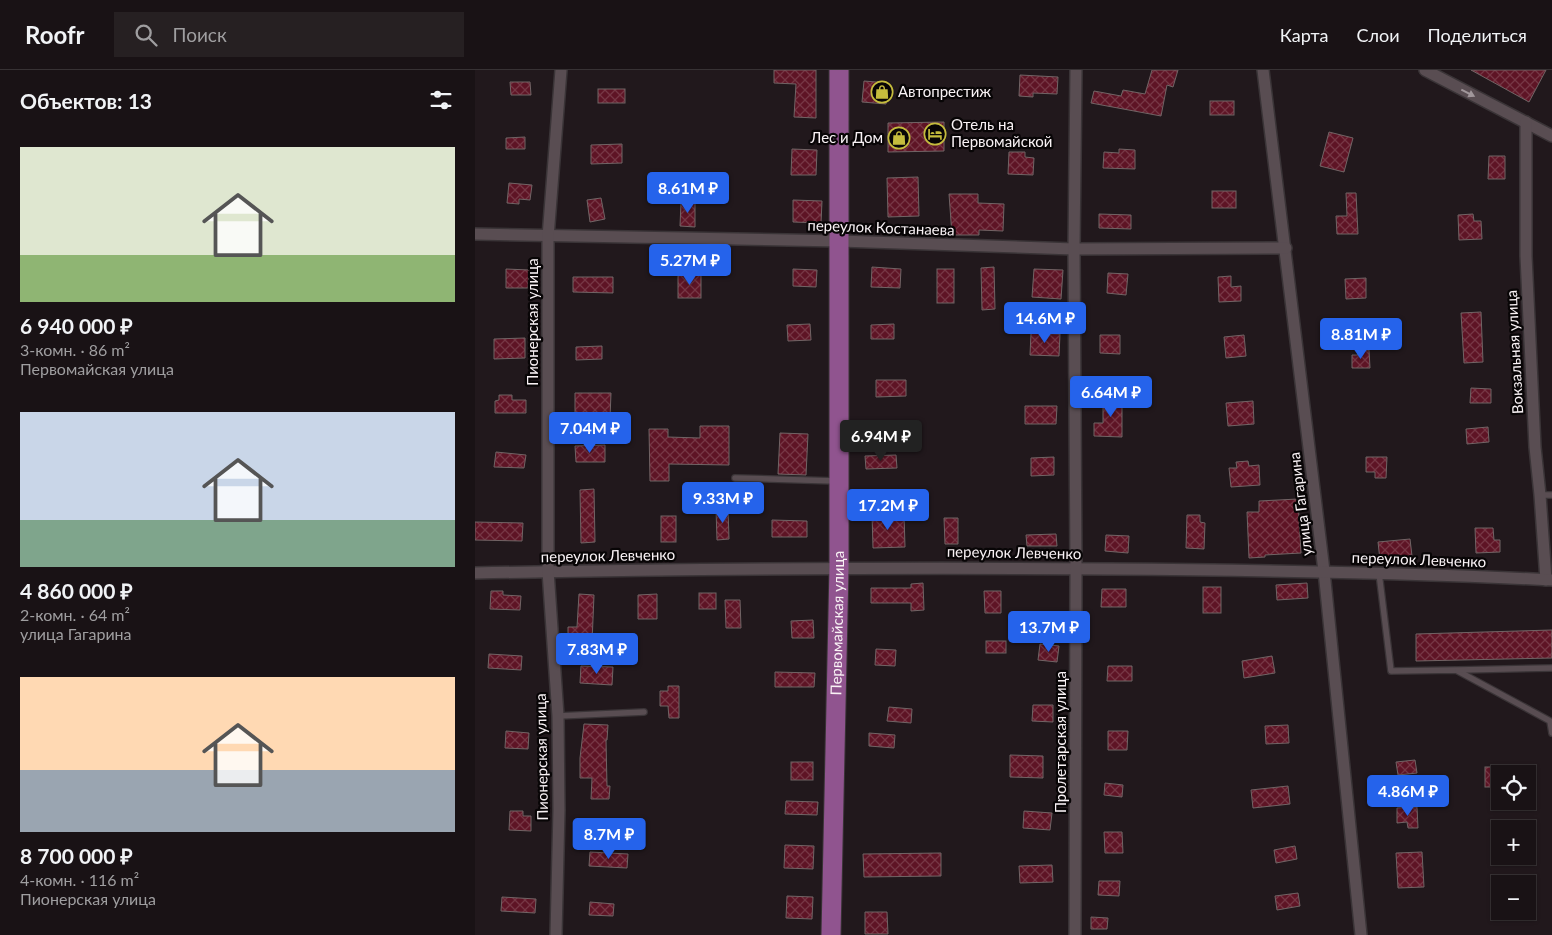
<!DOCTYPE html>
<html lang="ru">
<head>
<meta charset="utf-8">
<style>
  :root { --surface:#191215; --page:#262022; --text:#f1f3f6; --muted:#9f9ea0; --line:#373234; --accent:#2563eb }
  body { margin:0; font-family:Lato,sans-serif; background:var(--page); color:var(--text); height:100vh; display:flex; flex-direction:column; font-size:19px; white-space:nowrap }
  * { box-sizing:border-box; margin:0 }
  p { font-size:16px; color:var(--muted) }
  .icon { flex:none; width:28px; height:28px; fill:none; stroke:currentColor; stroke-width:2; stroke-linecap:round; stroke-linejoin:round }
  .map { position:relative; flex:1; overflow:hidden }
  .sheet { display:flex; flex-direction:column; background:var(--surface); width:475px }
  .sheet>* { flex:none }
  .buttons { position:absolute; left:1016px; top:695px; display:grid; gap:10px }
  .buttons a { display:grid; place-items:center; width:45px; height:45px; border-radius:0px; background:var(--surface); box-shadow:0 1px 4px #0004,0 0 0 1px var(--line); font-size:25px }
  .price { position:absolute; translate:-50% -42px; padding:0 11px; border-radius:5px; background:var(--accent); color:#fff; font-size:16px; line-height:32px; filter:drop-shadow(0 1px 2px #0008) }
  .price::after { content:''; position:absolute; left:50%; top:30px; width:15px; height:11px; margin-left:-8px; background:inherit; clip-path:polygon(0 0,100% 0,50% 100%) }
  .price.on { background:#222; color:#fff }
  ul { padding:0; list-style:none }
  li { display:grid; align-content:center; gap:10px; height:265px; padding:0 20px }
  li span { display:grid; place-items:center; height:155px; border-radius:0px; color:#555 }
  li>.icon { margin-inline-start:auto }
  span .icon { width:90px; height:90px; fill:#fffc; stroke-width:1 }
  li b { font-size:21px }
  h2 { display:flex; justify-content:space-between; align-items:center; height:60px; padding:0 20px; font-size:21px }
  header { display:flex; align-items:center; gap:30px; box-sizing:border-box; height:70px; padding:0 25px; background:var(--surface); border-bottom:1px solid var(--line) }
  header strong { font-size:24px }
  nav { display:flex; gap:28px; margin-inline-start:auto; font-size:18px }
  .search { width:350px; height:45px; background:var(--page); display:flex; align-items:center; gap:12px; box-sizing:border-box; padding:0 18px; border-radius:0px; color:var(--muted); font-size:19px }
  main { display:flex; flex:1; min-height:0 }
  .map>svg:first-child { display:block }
</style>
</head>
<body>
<header>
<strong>Roofr</strong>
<div class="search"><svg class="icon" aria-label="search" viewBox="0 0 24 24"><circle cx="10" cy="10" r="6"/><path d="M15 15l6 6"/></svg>Поиск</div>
<nav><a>Карта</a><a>Слои</a><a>Поделиться</a></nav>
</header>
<main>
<section class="sheet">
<h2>Объектов: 13<svg class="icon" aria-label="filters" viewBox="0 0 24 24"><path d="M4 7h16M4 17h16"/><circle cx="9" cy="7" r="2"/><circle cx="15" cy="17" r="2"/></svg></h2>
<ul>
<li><span style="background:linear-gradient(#dfe7d0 70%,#8fb573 0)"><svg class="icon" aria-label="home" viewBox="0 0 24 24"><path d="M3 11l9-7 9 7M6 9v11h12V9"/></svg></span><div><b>6 940 000 ₽</b><p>3-комн. · 86 m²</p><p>Первомайская улица</p></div></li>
<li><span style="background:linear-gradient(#c9d6e8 70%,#7fa58c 0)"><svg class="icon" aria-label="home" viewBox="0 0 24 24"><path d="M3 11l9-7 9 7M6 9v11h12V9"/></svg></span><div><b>4 860 000 ₽</b><p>2-комн. · 64 m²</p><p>улица Гагарина</p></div></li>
<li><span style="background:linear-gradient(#ffd9b3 60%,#9aa5b1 0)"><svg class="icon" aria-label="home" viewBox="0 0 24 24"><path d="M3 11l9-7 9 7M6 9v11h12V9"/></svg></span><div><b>8 700 000 ₽</b><p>4-комн. · 116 m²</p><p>Пионерская улица</p></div></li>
</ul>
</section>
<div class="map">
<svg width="1077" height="865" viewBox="0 0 1077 865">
  <defs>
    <pattern id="building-cross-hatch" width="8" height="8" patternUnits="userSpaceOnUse" patternTransform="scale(1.25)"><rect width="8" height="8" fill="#5e1425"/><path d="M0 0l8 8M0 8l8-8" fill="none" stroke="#763745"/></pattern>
  </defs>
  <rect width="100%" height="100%" fill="#21181c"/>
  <g fill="url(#building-cross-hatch)" stroke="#716465">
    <polygon points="299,0 341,0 341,48 319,47 321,14 299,13"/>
    <polygon points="677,0 703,0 698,17 692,15 686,46 616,33 619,21 646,26 648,20 670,24"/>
    <polygon points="996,0 1071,0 1054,32"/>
    <polygon points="545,5 583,7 582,24 558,23 558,27 544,26"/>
    <polygon points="389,11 413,13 411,34 387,32"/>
    <polygon points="35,12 55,12 56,25 36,25"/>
    <rect x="123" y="19" width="27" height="14"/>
    <rect x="735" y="31" width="24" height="14"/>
    <polygon points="469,52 469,81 413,82 413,53"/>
    <polygon points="854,62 878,68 869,102 845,96"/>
    <polygon points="50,67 50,79 31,79 31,68"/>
    <polygon points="147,74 147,93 116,94 116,75"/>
    <polygon points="317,79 342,80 341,105 316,105"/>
    <polygon points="644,79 660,80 660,99 628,98 629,82 644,83"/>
    <polygon points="534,82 550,82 550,87 559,88 558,105 533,104"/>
    <polygon points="1014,86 1030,86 1030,109 1013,109"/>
    <polygon points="443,107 444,146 413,147 412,108"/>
    <polygon points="34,113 57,115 55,130 44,129 44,134 32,133"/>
    <rect x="737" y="121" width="24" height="17"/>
    <polygon points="871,123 881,123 883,164 862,164 861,146 872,146"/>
    <polygon points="474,124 503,124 503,133 529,134 528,161 504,160 504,165 477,165"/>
    <polygon points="126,128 130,149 115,152 112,130"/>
    <polygon points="318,130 347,131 346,153 318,152"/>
    <polygon points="206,132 220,132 220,157 205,156"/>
    <polygon points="624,144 656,145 656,159 624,158"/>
    <polygon points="998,144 999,151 1006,151 1007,169 984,170 983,145"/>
    <polygon points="397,197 426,199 425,218 396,217"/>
    <polygon points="519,197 520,239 507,240 506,198"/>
    <polygon points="31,199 54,200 53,218 31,218"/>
    <polygon points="318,199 342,200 341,217 318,216"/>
    <rect x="462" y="199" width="17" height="34"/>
    <polygon points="559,199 588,200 586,229 557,227"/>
    <polygon points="633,203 653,204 651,225 632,223"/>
    <rect x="203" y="204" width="23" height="24"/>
    <polygon points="756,206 756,217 766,216 766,231 744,232 743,207"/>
    <polygon points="98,207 138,207 138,223 98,222"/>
    <polygon points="891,208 891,228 871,229 870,209"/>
    <polygon points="1006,242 1008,292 989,293 986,243"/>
    <polygon points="335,254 336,270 313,271 312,255"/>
    <polygon points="419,254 419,269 396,269 396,255"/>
    <polygon points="556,263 585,264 584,286 555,285"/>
    <polygon points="625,265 645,265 645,284 625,283"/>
    <polygon points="769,265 771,286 751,288 749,267"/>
    <polygon points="50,268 50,288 19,289 19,269"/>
    <polygon points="127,276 127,289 101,290 101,277"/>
    <polygon points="883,280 894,280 895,298 877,298 877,285 883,285"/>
    <polygon points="401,310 431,310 431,326 401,327"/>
    <polygon points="996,318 1016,319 1016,333 995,333"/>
    <polygon points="100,323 136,323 135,348 100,348"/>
    <polygon points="24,325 37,325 37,330 51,330 51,343 20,343 20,331 24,330"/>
    <polygon points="628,325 647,325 647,367 619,366 619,353 628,353"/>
    <polygon points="778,331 779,354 753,356 751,333"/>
    <polygon points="550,336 582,336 581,354 550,354"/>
    <polygon points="225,356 254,356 254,395 194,394 194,411 175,411 174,359 193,359 193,367 225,368"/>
    <polygon points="1013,357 1014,372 992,374 991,359"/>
    <polygon points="305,363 333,364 331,405 303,404"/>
    <polygon points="130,375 130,392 101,392 100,376"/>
    <polygon points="21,382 51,385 49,398 19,397"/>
    <polygon points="421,385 422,398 391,399 390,386"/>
    <polygon points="579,387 579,405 556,406 556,388"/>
    <polygon points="891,387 912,387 911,408 900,408 900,402 891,402"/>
    <polygon points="773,391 774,396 784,395 785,415 756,417 754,398 762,398 761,392"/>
    <polygon points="119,419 120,472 106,473 105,420"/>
    <polygon points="823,429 826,483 790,485 790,487 774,488 772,442 784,442 784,431"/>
    <polygon points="253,438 254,469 242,470 241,439"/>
    <polygon points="397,444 429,444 430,477 398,478"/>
    <polygon points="712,445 725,445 725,452 730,453 729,479 711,478"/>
    <rect x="186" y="446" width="15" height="26"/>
    <polygon points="469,448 483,448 483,474 470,474"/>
    <polygon points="297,450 332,451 332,467 297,467"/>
    <polygon points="0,452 48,453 47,471 0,470"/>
    <polygon points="1000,458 1018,458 1019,470 1025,470 1025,482 1001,483"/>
    <polygon points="581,464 582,476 552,476 551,465"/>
    <polygon points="631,465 654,466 653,483 630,481"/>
    <polygon points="935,469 937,486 905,490 903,472"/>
    <polygon points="448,513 449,540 436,541 436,533 396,533 396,518 436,518 436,514"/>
    <polygon points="832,513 833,528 802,530 801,515"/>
    <rect x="728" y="517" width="18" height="26"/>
    <polygon points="627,519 651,519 651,537 626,537"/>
    <polygon points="16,521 28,521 28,525 46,526 45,540 15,539"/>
    <polygon points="509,521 526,521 526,543 510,543"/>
    <rect x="224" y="523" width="17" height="16"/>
    <polygon points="104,524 119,525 117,573 112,573 112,578 93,578 93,557 102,557"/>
    <polygon points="182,524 182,549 163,549 163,525"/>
    <polygon points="250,530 265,530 266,558 251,558"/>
    <polygon points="338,550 339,568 317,568 316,551"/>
    <polygon points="1077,560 1077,588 941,591 941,564"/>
    <rect x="511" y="571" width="20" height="12"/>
    <polygon points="565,574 584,576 582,592 563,590"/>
    <polygon points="401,579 421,580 420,596 400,595"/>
    <polygon points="14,584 47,586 46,600 13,598"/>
    <polygon points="797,586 800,603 769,608 767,591"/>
    <polygon points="106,596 138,597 137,615 105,613"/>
    <polygon points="633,596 657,596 657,611 632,611"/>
    <polygon points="300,602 340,603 339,617 300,617"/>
    <polygon points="193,616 204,616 204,648 194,648 193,636 185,636 185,621 193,621"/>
    <polygon points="558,635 578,635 578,652 557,651"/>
    <polygon points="414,637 437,639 436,653 412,651"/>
    <polygon points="109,654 133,655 132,670 131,670 132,716 135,716 134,729 116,729 117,708 105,708 105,688"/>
    <polygon points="813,655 814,673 791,674 790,656"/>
    <polygon points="31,661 54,663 53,679 30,678"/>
    <polygon points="633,661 653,661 652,680 633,680"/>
    <polygon points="394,663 420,665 419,678 394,676"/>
    <polygon points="535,685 568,686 568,708 535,707"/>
    <polygon points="940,690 942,703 923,705 921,692"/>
    <rect x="316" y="692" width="22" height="18"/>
    <rect x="1010" y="697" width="15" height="20"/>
    <polygon points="630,713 648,715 647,727 629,725"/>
    <polygon points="813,716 815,734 778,738 776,720"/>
    <polygon points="311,731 343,732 342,745 310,744"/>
    <polygon points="942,737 943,758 933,758 932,752 922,753 922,738"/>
    <polygon points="35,741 48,741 48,746 56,746 56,761 34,760"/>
    <polygon points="549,741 577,743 575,760 548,758"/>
    <polygon points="629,762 647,762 648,783 630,783"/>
    <polygon points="310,775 339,776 338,799 309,798"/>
    <polygon points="820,776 822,789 801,793 799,780"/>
    <polygon points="115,782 153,784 152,798 114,796"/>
    <polygon points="947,782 949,817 923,818 921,783"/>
    <polygon points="466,783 466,806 389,807 388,784"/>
    <polygon points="577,795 578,812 545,813 544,796"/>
    <polygon points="624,811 645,811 644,826 623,825"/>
    <polygon points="823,823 825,836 802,840 800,826"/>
    <polygon points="312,826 338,827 337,849 311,848"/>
    <polygon points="27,827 61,829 60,843 26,841"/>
    <polygon points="115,832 139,834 138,846 114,845"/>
    <polygon points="390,842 412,842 413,864 390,864"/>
    <polygon points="616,847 633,848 632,859 616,859"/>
  </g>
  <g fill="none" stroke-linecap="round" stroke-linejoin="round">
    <g stroke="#3a3437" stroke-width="8">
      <g id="lane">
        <polyline points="260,408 361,411"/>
        <polyline points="1065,425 1077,425"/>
        <polyline points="904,503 916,601 981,600 1075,651 1077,663"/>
        <polyline points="983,600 1077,598"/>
        <polyline points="83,646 169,642"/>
      </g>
    </g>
    <g stroke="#3a3437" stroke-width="14">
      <g id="street">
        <polyline points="788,0 849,501 886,865"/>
        <polyline points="950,0 1077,66"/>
        <polyline points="1051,52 1051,186 1060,377 1065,425 1071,510"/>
        <polyline points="0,164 365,171 599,179 811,178"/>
        <path d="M0,503C211,499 422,497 633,499C781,500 929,502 1077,510"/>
        <polyline points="81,865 84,740 83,646 73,501 73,167 86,0"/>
        <polyline points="600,865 601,499 599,179 601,0"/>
      </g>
    </g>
    <g stroke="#3a3437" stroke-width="21">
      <g id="primary">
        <path id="s1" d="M356,865L364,497V0"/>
      </g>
    </g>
    <use href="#lane" stroke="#594d52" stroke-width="5.5"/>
    <use href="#street" stroke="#594d52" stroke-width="11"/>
    <use href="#primary" stroke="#90548f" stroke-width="19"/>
  </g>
  <defs><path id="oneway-solid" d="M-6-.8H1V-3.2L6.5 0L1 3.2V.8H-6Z" transform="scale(1.25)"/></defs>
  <use fill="#a1979b" href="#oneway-solid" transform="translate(993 23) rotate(27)"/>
  <defs>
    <g id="shop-ring" transform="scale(1.125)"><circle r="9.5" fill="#080506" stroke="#c5bc3d" stroke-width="1.5"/><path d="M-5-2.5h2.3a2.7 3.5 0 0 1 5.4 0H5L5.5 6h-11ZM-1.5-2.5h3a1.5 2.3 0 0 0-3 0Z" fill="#c5bc3d"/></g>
    <g id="hotel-ring" transform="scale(1.125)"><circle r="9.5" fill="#080506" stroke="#c5bc3d" stroke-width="1.5"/><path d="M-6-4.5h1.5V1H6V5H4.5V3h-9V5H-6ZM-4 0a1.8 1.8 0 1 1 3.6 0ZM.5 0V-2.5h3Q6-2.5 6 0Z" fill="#c5bc3d"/></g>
  </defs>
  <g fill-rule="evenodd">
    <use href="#shop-ring" x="407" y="22"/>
    <use href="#hotel-ring" x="460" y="64"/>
    <use href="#shop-ring" x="424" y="68"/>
  </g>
  <g text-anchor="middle" stroke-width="4.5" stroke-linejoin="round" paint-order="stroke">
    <g font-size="15" fill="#f9f2f5" stroke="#080506" text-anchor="start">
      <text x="423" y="27">Автопрестиж</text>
      <text x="476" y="60">Отель на<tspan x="476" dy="17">Первомайской</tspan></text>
      <text x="408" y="73" text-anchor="end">Лес и Дом</text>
    </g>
    <g font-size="15" fill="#f9f2f5" stroke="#080506">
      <text transform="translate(406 158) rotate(2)" y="5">переулок Костанаева</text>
      <text transform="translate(58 252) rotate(-90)" y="5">Пионерская улица</text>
      <text transform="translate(1040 282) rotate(-93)" y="5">Вокзальная улица</text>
      <text transform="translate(826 434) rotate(-97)" y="5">улица Гагарина</text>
      <text transform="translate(539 483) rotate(1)" y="5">переулок Левченко</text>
      <text transform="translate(133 486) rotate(-1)" y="5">переулок Левченко</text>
      <text transform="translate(944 490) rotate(2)" y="5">переулок Левченко</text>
      <text dy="5" stroke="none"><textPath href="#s1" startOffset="312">Первомайская улица</textPath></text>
      <text transform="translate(586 672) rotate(-90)" y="5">Пролетарская улица</text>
      <text transform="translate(67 687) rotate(-91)" y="5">Пионерская улица</text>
    </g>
  </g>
</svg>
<div class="buttons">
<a><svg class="icon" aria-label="locate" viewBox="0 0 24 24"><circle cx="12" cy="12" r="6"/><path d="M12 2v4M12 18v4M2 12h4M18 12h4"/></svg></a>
<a>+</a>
<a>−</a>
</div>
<b class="price" style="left:213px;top:144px">8.61M ₽</b>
<b class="price" style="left:215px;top:216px">5.27M ₽</b>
<b class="price" style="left:570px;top:274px">14.6M ₽</b>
<b class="price" style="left:886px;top:290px">8.81M ₽</b>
<b class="price" style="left:636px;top:348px">6.64M ₽</b>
<b class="price" style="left:115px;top:384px">7.04M ₽</b>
<b class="price on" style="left:406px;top:392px">6.94M ₽</b>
<b class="price" style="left:248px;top:454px">9.33M ₽</b>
<b class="price" style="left:413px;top:461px">17.2M ₽</b>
<b class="price" style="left:574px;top:583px">13.7M ₽</b>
<b class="price" style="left:122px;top:605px">7.83M ₽</b>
<b class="price" style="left:933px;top:747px">4.86M ₽</b>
<b class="price" style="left:134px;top:790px">8.7M ₽</b>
</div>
</main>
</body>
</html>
